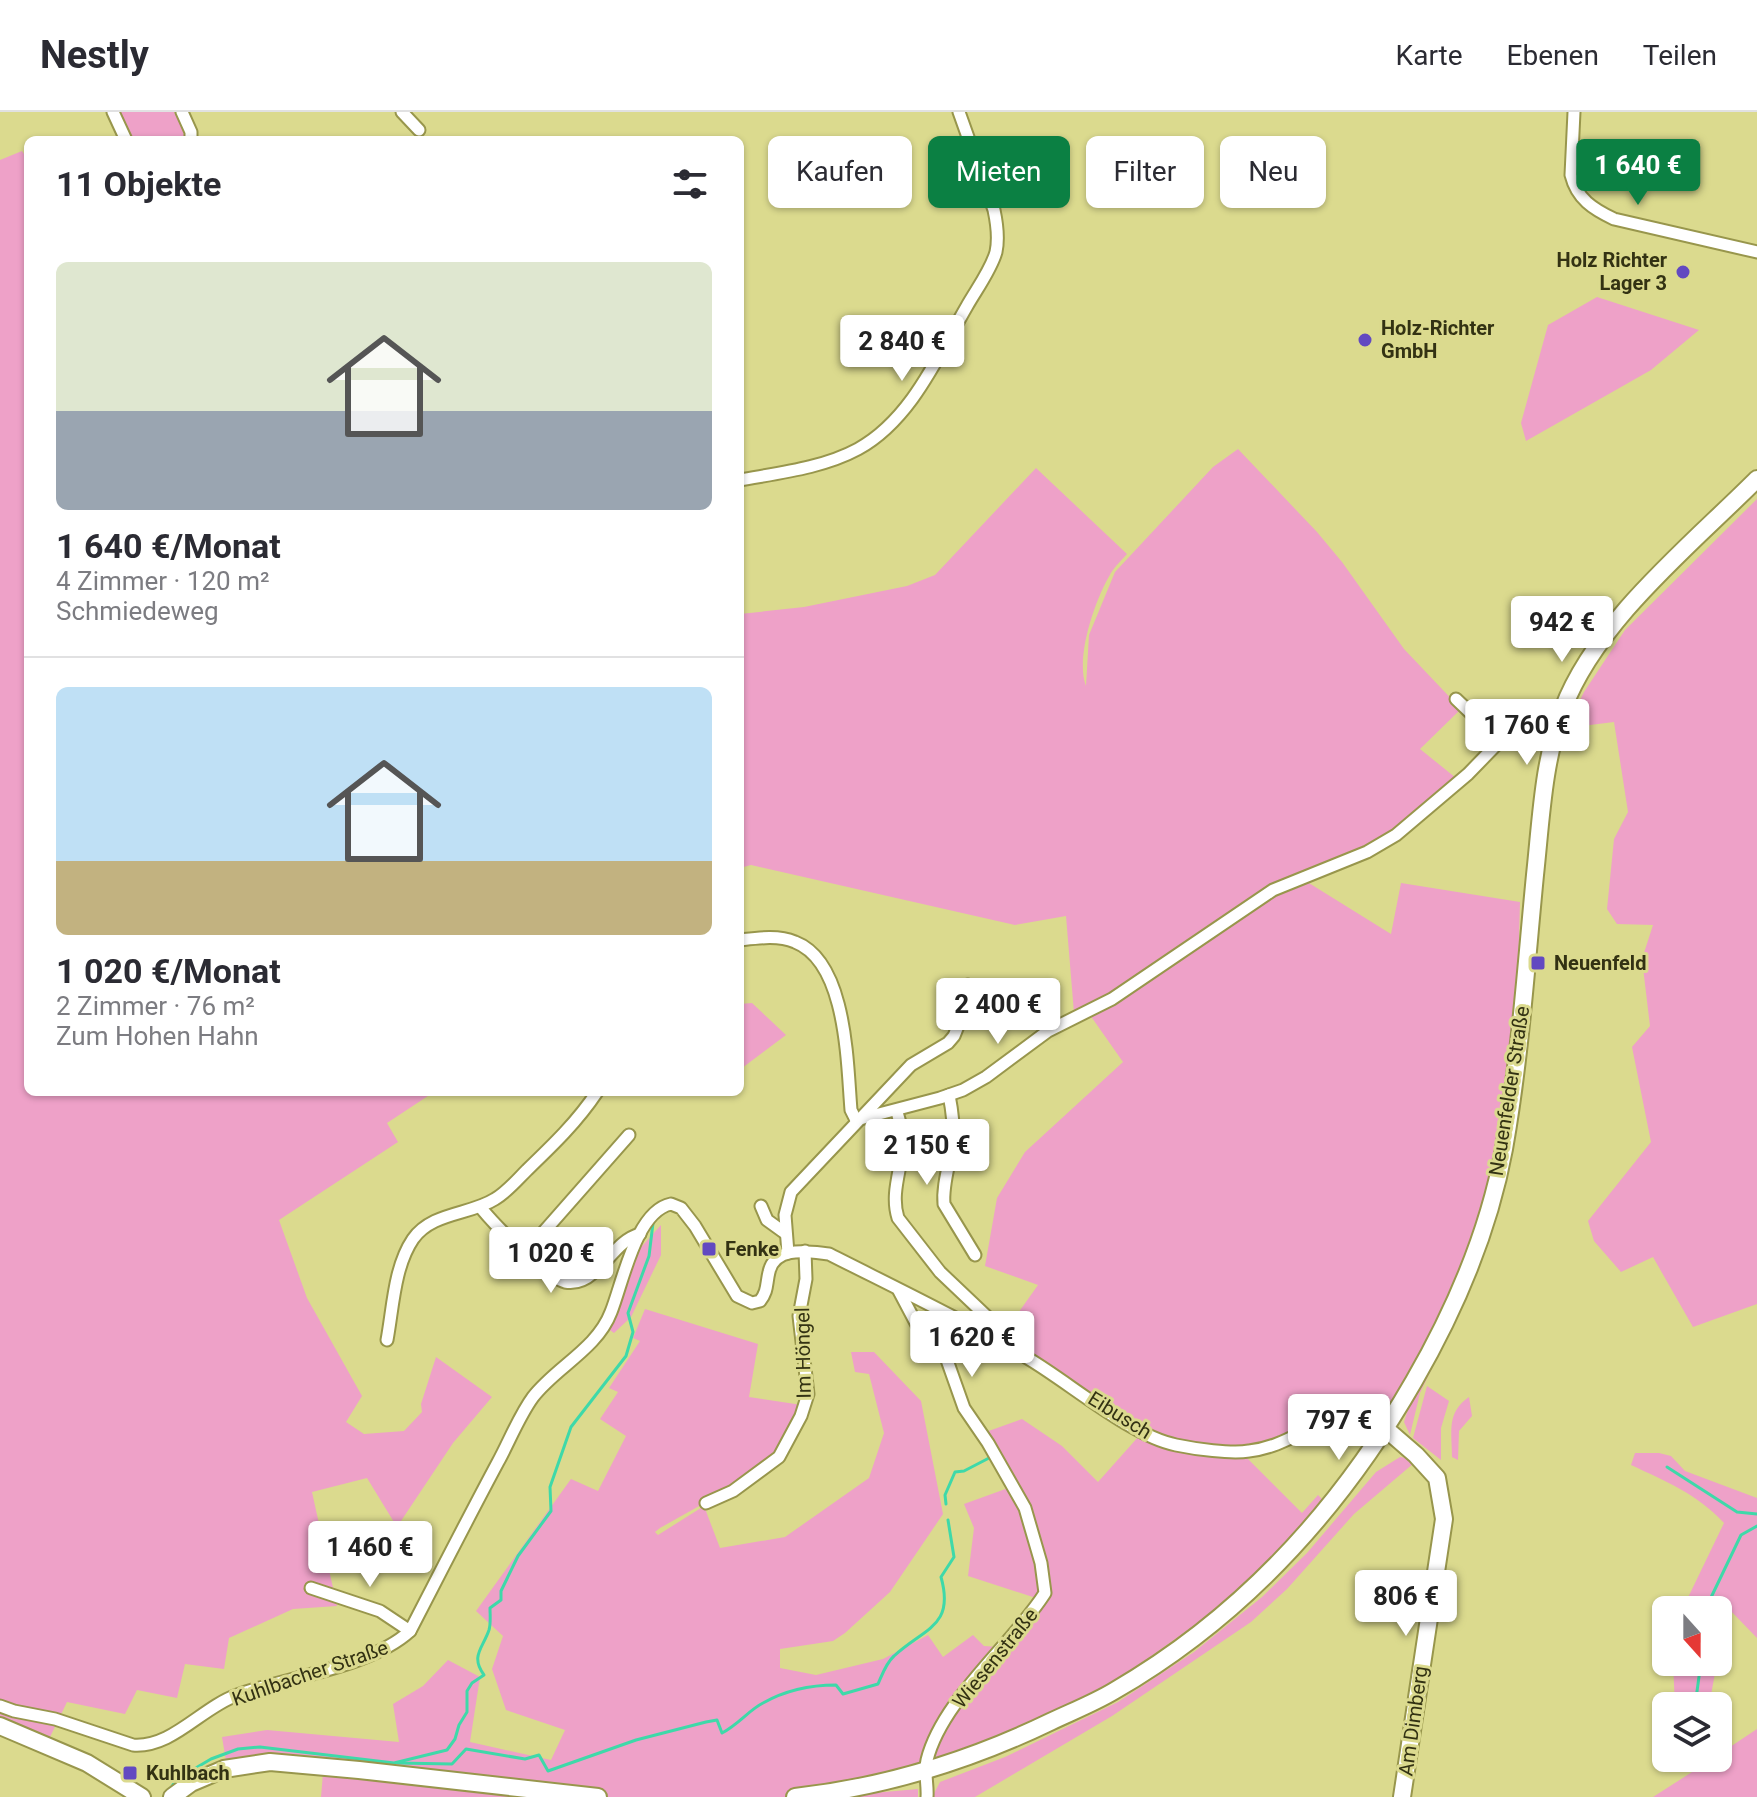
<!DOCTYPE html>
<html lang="de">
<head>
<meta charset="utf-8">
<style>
  :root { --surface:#fff; --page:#f2f2f3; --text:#2b2b33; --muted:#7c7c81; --line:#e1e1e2; --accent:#0b8043 }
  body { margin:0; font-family:Roboto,sans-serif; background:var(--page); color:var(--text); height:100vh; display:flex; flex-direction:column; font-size:30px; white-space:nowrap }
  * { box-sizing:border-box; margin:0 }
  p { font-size:26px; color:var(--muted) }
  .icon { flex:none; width:44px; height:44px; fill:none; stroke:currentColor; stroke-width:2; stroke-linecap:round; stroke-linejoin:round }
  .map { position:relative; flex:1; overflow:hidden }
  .sheet { position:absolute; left:24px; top:24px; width:720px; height:960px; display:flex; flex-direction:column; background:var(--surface); border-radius:12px; box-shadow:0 2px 6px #0004 }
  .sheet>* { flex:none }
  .banner { position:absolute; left:768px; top:24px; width:760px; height:72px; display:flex; gap:16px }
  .needle { width:52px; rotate:159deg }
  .controls { position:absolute; left:1652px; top:1484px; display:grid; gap:16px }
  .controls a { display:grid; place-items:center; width:80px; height:80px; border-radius:12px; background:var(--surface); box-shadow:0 2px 6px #0004; font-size:40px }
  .price { position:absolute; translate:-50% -68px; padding:0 18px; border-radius:8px; background:#fff; color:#222; font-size:26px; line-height:52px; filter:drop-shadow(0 2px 4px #0008) }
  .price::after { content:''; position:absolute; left:50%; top:48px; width:24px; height:18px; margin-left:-12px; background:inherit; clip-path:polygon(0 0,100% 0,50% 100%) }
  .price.on { background:var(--accent); color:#fff }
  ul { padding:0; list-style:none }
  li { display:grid; align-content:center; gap:16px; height:424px; padding:0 32px }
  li+li { border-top:2px solid var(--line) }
  li span { display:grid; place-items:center; height:248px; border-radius:12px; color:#555 }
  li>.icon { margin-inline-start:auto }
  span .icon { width:144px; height:144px; fill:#fffc; stroke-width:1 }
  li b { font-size:34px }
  h2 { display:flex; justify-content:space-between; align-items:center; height:96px; padding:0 32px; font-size:34px }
  .chip { padding:0 28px; border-radius:12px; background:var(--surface); box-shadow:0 2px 6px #0004; font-size:28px; line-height:72px }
  .chip.on { background:var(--accent); color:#fff }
  header { display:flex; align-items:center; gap:48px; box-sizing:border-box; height:112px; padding:0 40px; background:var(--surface); border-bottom:2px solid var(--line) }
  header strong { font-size:38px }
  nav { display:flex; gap:44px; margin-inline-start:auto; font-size:28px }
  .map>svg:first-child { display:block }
</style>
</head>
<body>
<header>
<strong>Nestly</strong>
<nav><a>Karte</a><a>Ebenen</a><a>Teilen</a></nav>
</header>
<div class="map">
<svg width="1757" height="1685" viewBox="0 0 1757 1685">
  <rect width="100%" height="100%" fill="#dbda8e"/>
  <g fill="#eea1c8">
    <polygon points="119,0 174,0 182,15 185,28 131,28"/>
    <polygon points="22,39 28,48 28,980 434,980 387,1011 398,1030 279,1108 307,1186 362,1284 346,1310 364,1322 404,1319 422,1300 421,1292 436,1245 492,1285 453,1331 397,1415 367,1366 312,1380 337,1494 293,1497 229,1526 224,1557 185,1552 177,1586 137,1578 125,1602 67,1590 50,1625 0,1606 0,48"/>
    <polygon points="1597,185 1699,218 1651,258 1526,329 1521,311 1548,213"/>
    <path d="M1238,337L1317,420L1342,450L1404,537L1461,597L1420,637L1456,666L1399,717L1363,738L1286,767L1113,883L1074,901L1066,804L1015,813L751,753L740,756V502L804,495L907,474L935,463L1036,356L1127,442C1122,448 1115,454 1111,461C1095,487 1075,546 1086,574L1089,523L1115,460L1213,355Z"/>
    <polygon points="1757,387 1757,1192 1693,1215 1653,1145 1621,1160 1594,1129 1588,1109 1651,1030 1632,935 1650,914 1642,847 1653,813 1617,812 1607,797 1614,727 1628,700 1614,610 1566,616 1584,580 1625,518"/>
    <polygon points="1304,768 1391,822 1401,771 1520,790 1517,899 1495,1056 1476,1126 1450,1185 1394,1291 1381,1297 1327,1303 1281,1329 1248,1337 1176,1330 1144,1318 1066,1264 1035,1245 1006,1218 1038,1173 985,1154 997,1086 1025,1040 1123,950 1090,903 1258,791"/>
    <polygon points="752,891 786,923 742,956 740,953 740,892"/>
    <polygon points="661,1113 661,1143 631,1205 614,1221 607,1216 634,1143"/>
    <polygon points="1484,1134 1460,1198 1420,1281 1410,1323 1404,1310 1409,1294 1426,1263"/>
    <polygon points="645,1197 758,1232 749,1285 802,1293 778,1340 733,1375 660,1416 655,1420 658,1423 704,1394 720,1436 785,1425 869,1366 884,1321 869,1262 855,1260 851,1240 874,1240 921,1289 943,1402 890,1480 845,1521 833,1529 780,1537 780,1556 816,1563 883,1547 928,1523 943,1545 973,1523 984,1534 1000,1535 935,1619 916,1658 819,1685 321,1685 324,1649 226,1649 222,1625 267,1618 399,1630 393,1592 423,1574 448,1548 480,1565 470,1630 551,1648 565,1618 506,1598 492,1557 503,1524 476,1499 571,1367 598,1379 626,1324 600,1307 618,1280 609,1276 640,1229 633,1226"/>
    <polygon points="1427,1274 1449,1289 1441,1316 1441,1348 1413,1326"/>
    <path d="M1469,1285L1472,1304L1459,1319L1458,1348L1452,1345C1452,1319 1446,1301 1469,1285Z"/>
    <polygon points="1022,1307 1062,1334 1098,1370 1139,1324 1243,1342 1302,1401 1318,1383 1325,1390 1250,1474 1109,1574 997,1633 930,1653 941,1619 1046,1481 1026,1396 983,1321"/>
    <path d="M1635,1341H1659L1671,1344L1685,1359L1757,1386V1526L1728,1496L1718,1545V1498H1682L1724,1411C1696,1381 1667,1370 1631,1353Z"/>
    <polygon points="1400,1345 1407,1346 1414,1351 1354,1402 1287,1477 1251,1510 1112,1604 975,1685 932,1685 940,1670 1005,1645 1118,1590 1194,1540 1262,1485 1307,1441 1376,1360"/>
    <polygon points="1011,1375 1032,1423 1042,1479 1039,1487 968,1464 974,1416 964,1392"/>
    <polygon points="1673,1550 1717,1550 1709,1594 1675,1594"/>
    <polygon points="1757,1617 1757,1685 1653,1685 1714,1646 1718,1646 1718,1643"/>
    <polygon points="918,1677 918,1685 828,1685"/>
  </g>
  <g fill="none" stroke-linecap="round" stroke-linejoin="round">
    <g stroke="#3ed9a9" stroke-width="3">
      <polyline points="1667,1355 1737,1400 1757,1402"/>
      <polyline points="946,1392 945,1383 955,1360 964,1359 991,1345"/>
      <polyline points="1705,1498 1741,1423 1757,1414"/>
      <polyline points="1695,1594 1701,1550"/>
      <path d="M398,1651L452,1652L466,1637L525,1647L539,1643L548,1659L636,1628L706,1610L717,1608L722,1621C739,1612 749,1598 763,1591C786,1578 810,1573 836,1573L843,1582L878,1572C882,1563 886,1551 894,1544C924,1516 955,1515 941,1465L954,1445L948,1408"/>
      <path d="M170,1677L177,1667L211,1647L238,1637L260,1635L394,1651L447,1638L455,1627L459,1613L467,1600V1579L472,1571L484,1563C470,1544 483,1536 489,1518C491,1511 490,1503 490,1496L501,1488V1479L518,1444L551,1399L550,1375L571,1315L626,1244L633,1220L628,1201L649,1144L653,1111"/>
    </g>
    <g stroke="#98964c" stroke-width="15">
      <g id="street">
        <polyline points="113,0 126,28"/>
        <polyline points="182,0 191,20 191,28"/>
        <polyline points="402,0 419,18"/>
        <path d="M1574,0L1571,63C1577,87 1593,97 1614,107L1757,140"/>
        <path d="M740,368C778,361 823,356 858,337C911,308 938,244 967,194C976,178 991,158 996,140C999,126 997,112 994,98L959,0"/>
        <polyline points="1456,587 1500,629"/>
        <path d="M740,828C758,826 778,823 795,830C847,850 847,951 851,998L856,1008"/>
        <path d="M949,983C952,998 954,1013 953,1028C951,1049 942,1071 944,1092L975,1143"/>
        <path d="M897,1000C900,1010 903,1020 903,1031C902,1056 890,1081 898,1106L940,1160L1021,1237"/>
        <polyline points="856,1008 940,986 963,978 986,965 1048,919 1112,887 1273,778 1367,740 1396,723 1468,662 1500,629 1554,625"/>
        <polyline points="761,1094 767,1108 785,1121"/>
        <path d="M481,1096C495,1113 544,1164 565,1170C576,1172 585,1168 593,1161C610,1148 619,1128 640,1122"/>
        <polyline points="526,1140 629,1023"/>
        <polyline points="788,1141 785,1103 791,1080 911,953 948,931 954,924 960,909 968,873"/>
        <path d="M899,1179L917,1213L936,1231L947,1248L964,1296L988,1331L1025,1396L1041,1451L1045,1481C1012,1533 942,1588 927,1648C924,1660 928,1673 927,1685"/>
        <path d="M387,1228C393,1196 394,1155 413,1127C432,1100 470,1103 495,1087C507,1080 517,1068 527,1058C553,1033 577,1010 597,980"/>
        <polyline points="706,1391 733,1379 779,1345 801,1304 808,1282 799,1204 806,1167 805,1139"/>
        <polyline points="311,1476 380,1499 410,1519"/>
        <path d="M0,1594L14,1599L55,1607L133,1633C172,1636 201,1596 237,1583C288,1565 371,1555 410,1519C439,1463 468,1406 498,1350C509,1330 519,1304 533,1285C556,1255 597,1237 611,1200C623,1170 636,1099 671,1092L681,1096L695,1114L737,1184L752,1191L760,1189C768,1179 766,1172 769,1160C775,1133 809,1140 829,1142C896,1176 965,1209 1029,1247C1071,1272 1131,1324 1176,1333C1195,1337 1231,1342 1249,1339C1304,1333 1327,1285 1386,1317"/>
      </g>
    </g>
    <g stroke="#98964c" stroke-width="20">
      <g id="secondary">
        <polyline points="1386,1317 1416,1343 1437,1366 1444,1407 1402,1685"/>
        <polyline points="0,1614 87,1651 142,1685"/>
        <polyline points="172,1685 191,1671 224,1657 270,1650 359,1658 598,1685"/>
        <path d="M795,1685C884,1675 969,1649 1050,1610C1071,1600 1094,1591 1114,1579C1242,1505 1341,1396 1414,1269C1455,1198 1489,1118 1504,1037C1520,947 1526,855 1535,763C1541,708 1543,649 1563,597C1596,509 1691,433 1757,367"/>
      </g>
    </g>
    <use href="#street" stroke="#fff" stroke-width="11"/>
    <use href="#secondary" stroke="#fff" stroke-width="16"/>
  </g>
  <g fill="#6249c1" stroke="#dbda8e" stroke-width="3">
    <circle cx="1683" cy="160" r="8"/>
    <circle cx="1365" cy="228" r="8"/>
    <rect x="1530" y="843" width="16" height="16" rx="4"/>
    <rect x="701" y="1129" width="16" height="16" rx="4"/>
    <rect x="122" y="1653" width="16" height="16" rx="4"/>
  </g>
  <g text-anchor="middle" stroke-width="6" stroke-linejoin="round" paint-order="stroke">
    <g font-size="20" font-weight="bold" fill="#333213" stroke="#dbda8e" text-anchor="start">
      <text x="1667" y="155" text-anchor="end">Holz Richter<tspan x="1667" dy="23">Lager 3</tspan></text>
      <text x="1381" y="223">Holz-Richter<tspan x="1381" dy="23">GmbH</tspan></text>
      <text x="1554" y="858">Neuenfeld</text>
      <text x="725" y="1144">Fenke</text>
      <text x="146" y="1668">Kuhlbach</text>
    </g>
    <g font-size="20" fill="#333213" stroke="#dbda8e">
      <text transform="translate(1509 979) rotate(-81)" y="7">Neuenfelder Straße</text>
      <text transform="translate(803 1241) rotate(-91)" y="7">Im Höngel</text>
      <text transform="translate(1120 1303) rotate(32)" y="7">Eibusch</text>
      <text transform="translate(995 1546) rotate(-51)" y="7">Wiesenstraße</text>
      <text transform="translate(310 1561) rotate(-19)" y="7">Kuhlbacher Straße</text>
      <text transform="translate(1413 1609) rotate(-82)" y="7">Am Dimberg</text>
    </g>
  </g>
</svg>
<div class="controls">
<a><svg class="needle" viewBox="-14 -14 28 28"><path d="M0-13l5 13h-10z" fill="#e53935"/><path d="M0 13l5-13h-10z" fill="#7c7c81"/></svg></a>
<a><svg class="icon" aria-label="layers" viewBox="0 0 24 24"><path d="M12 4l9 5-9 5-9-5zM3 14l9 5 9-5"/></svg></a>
</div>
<b class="price on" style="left:1638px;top:95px">1 640 €</b>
<b class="price" style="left:902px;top:271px">2 840 €</b>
<b class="price" style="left:1562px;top:552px">942 €</b>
<b class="price" style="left:1527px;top:655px">1 760 €</b>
<b class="price" style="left:998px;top:934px">2 400 €</b>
<b class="price" style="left:927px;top:1075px">2 150 €</b>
<b class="price" style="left:551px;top:1183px">1 020 €</b>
<b class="price" style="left:972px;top:1267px">1 620 €</b>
<b class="price" style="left:1339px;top:1350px">797 €</b>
<b class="price" style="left:370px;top:1477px">1 460 €</b>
<b class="price" style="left:1406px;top:1526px">806 €</b>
<div class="banner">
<a class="chip">Kaufen</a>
<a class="chip on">Mieten</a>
<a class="chip">Filter</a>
<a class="chip">Neu</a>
</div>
<section class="sheet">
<h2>11 Objekte<svg class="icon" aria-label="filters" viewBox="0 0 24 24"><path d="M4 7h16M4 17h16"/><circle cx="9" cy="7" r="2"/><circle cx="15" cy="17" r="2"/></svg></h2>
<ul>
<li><span style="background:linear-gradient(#dfe7d0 60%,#9aa5b1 0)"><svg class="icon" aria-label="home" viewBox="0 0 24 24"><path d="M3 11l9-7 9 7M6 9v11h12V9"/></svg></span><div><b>1 640 €/Monat</b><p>4 Zimmer · 120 m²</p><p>Schmiedeweg</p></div></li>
<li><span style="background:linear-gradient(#bfe0f5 70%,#c2b280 0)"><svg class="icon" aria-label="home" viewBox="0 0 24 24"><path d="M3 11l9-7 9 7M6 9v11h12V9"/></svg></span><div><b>1 020 €/Monat</b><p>2 Zimmer · 76 m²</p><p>Zum Hohen Hahn</p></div></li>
</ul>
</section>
</div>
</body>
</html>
